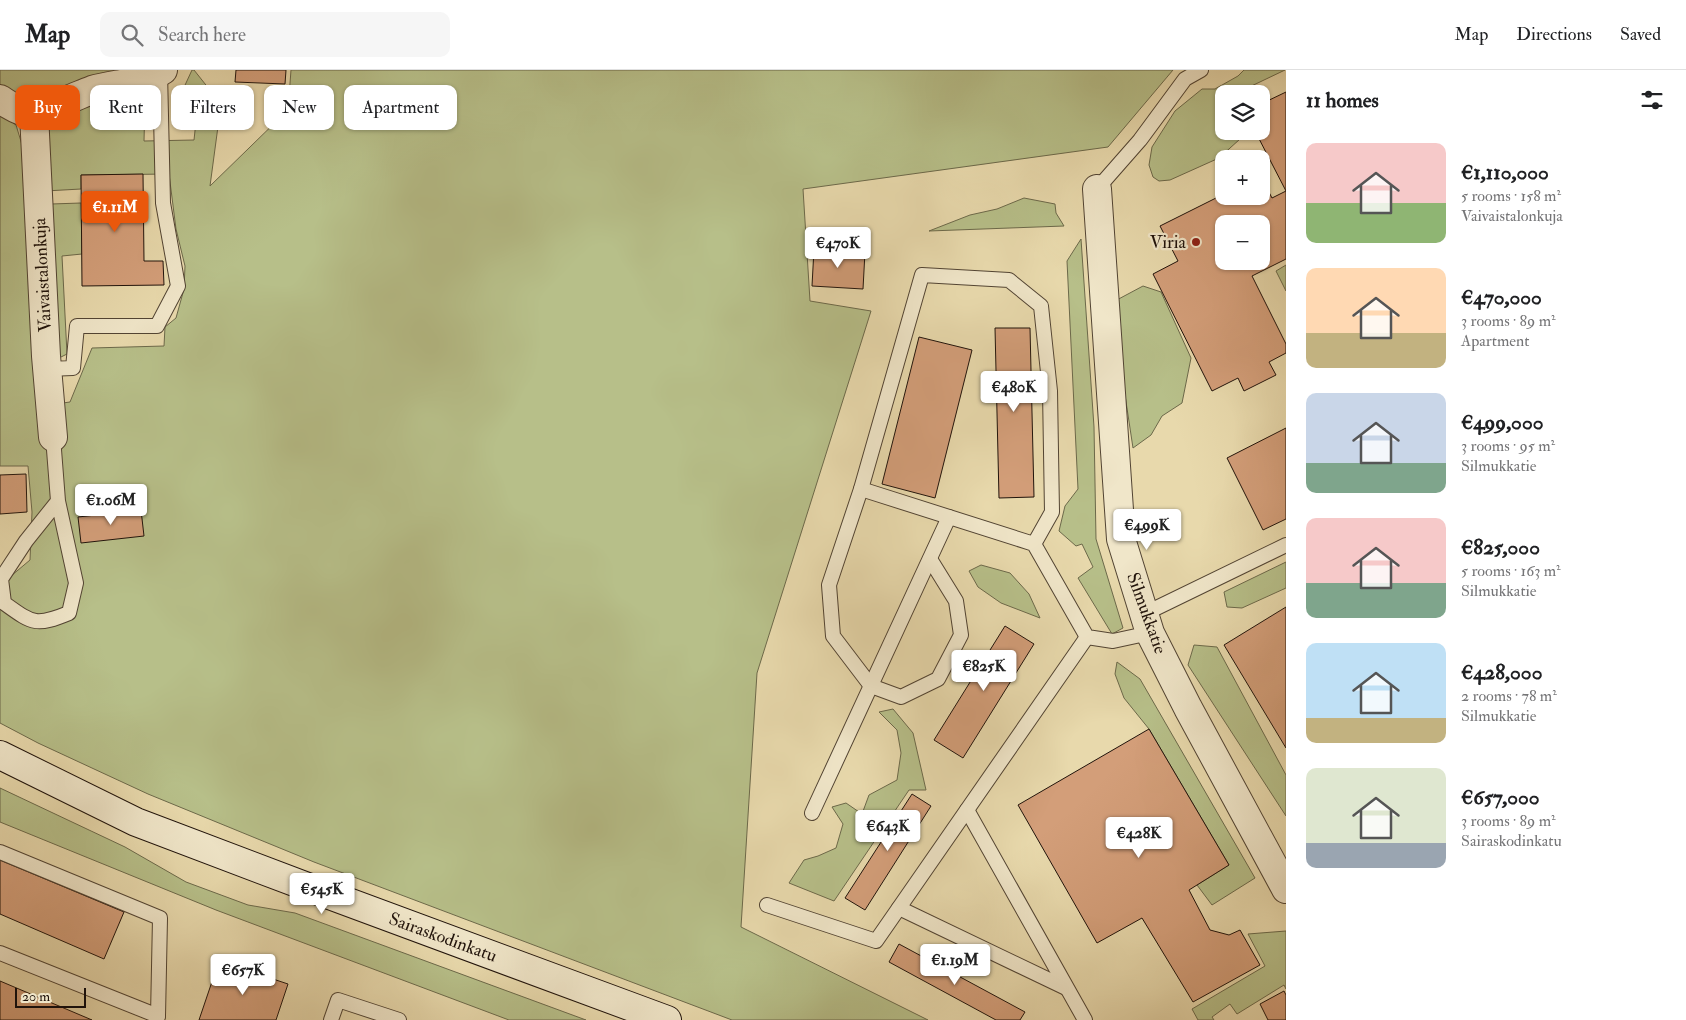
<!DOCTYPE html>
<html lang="en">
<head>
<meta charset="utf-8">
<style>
  :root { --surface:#fff; --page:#f6f6f6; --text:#202124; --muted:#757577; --line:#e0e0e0; --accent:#ea580c }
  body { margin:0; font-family:"IM FELL Double Pica",serif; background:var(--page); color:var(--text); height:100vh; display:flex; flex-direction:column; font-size:19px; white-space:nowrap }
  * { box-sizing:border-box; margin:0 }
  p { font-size:16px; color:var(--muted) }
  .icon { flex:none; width:28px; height:28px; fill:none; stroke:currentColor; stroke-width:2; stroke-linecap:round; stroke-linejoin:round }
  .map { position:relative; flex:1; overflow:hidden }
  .side { display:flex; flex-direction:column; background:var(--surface); width:400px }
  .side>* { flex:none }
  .top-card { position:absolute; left:15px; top:15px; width:475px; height:45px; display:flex; gap:10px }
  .fabs { position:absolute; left:1215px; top:15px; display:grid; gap:10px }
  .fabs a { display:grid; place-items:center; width:55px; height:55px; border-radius:10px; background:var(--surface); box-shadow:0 1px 4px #0004; font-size:25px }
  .scale { position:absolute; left:15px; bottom:12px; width:71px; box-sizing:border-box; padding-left:5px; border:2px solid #20130b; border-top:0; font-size:14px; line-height:18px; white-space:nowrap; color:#20130b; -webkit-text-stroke:4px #f0e6c9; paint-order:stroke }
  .price { position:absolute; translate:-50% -42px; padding:0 11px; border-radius:5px; background:#fff; color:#222; font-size:16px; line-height:32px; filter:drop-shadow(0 1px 2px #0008) }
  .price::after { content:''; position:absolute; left:50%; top:30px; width:15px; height:11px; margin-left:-8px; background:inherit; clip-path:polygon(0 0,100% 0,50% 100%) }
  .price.on { background:var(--accent); color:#fff }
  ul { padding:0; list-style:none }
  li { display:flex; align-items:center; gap:15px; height:125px; padding:0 20px }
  li span { display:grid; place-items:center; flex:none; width:140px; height:100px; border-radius:10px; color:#555 }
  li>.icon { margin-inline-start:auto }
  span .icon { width:60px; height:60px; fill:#fffc; stroke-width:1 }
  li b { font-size:21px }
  h2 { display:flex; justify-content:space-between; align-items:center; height:60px; padding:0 20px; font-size:21px }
  .chip { padding:0 18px; border-radius:10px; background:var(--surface); box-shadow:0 1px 4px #0004; font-size:18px; line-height:45px }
  .chip.on { background:var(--accent); color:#fff }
  header { display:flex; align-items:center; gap:30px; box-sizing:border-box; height:70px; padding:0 25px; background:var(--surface); border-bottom:1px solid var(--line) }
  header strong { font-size:24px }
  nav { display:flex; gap:28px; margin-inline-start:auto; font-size:18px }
  .search { width:350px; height:45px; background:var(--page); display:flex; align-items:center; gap:12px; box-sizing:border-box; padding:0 18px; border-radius:10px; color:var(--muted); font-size:19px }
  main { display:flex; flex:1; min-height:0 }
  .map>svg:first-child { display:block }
</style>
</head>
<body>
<header>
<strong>Map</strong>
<div class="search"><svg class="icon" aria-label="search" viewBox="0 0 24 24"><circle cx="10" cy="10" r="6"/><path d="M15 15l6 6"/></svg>Search here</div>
<nav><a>Map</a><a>Directions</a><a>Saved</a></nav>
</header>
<main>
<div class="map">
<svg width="1286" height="950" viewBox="0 0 1286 950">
  <rect width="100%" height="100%" fill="#e8d9ac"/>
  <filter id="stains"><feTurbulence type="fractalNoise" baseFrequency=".004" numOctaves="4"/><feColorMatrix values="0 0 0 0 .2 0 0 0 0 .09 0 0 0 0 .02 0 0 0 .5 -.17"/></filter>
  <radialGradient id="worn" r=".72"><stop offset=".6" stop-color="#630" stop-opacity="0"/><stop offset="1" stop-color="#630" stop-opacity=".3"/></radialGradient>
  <g fill="#b7bf89" stroke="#6c694a">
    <polygon points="0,0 116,0 43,29 16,28 0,16"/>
    <polygon points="192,0 194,0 221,34 210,116 288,40 291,0 1173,0 1108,77 803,119 810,231 871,241 757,603 741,857 928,950 732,950 314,792 148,724 38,673 0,653 0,503 11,506 30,490 32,442 28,396 0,396 0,43 16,55 27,91 41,336 70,332 92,278 164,276 165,257 176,248 184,219 185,196 176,159 169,104 81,105 81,119 45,121 45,91 49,59 80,36 129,22 145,31 144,71 194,70 198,33 180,26"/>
    <polygon points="1244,0 1285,0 1241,21 1239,24 1224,24 1224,61 1241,61 1240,69 1219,88 1170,110 1159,111 1153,107 1149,95 1152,77 1175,41 1202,19 1215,19 1238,6"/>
    <polygon points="1024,128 1055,134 1056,143 1064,156 929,161 970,145 997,139"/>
    <polygon points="81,133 82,184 62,186 67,284 59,288 51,134"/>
    <polygon points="1081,169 1094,357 1096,469 1123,558 1112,564 1078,508 1093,497 1082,474 1076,476 1059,461 1065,436 1078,419 1067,191"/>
    <polygon points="1286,195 1286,221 1276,201"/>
    <polygon points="1143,216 1161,222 1191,288 1182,333 1162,346 1151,365 1133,378 1115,259 1113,232"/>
    <polygon points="1286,492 1286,518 1242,538 1227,537 1224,522"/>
    <polygon points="981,495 1010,503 1029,524 1040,548 1001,533 978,517 969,501"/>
    <polygon points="1194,575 1217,577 1286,705 1286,746 1188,595"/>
    <polygon points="1117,592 1140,609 1255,808 1212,835 1197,815 1229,795 1149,659 1124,628 1115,604"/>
    <polygon points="893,639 913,663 926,720 909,720 834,831 789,813 804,790 818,786 836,778 843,754 832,737 846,733 862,744 869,725 897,710 901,683 897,660 879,642"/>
    <polygon points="0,718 125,777 186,812 248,835 295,843 586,950 509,950 216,840 0,752"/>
    <polygon points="1286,861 1286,919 1284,915 1237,944 1230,934 1212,947 1214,950 1198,950 1192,939 1265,896 1248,864"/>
  </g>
  <g fill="#d39e79" stroke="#20130b" fill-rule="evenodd">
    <polygon points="236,0 286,0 285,14 235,12"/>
    <path d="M1286,22V189L1252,206L1286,274V283L1269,292L1276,305L1244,321L1238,308L1212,321L1153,204L1178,191L1160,156L1224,124V126H1261V107L1272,128L1286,121L1255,61H1261V34ZM1224,154H1261V191H1224Z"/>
    <polygon points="143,104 144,191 163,191 164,215 82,216 81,105"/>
    <polygon points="814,179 865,182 863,219 812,216"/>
    <polygon points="995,258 1030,258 1034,427 999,428"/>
    <polygon points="919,267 972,280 935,428 882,414"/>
    <polygon points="1286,358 1286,449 1263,460 1227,388"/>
    <polygon points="26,404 27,442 0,444 0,405"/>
    <polygon points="141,440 144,466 81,473 78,447"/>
    <polygon points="1286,537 1286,678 1224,575"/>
    <polygon points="1005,556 1034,574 963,688 934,670"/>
    <polygon points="1149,659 1229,795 1189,820 1210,860 1229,865 1240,860 1260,895 1193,932 1142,848 1097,873 1018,735"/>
    <polygon points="912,724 931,736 865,840 845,828"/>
    <polygon points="0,790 124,842 104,889 0,844"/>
    <polygon points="899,874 1025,942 1020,950 996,950 889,892"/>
    <polygon points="219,891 288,914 276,950 199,950"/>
    <polygon points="0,911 92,950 0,950"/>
    <polygon points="1284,921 1286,925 1286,950 1268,950 1260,934"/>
  </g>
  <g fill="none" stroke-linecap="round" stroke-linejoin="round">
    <g stroke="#524433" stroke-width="16">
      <g id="service">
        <polyline points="1097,119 1140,70 1185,9 1201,0"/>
        <polyline points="47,299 73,298 77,256 157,256 178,216 163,133 160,2"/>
        <path d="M53,367L58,431L26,471L1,509L4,533C32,553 35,557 69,543L76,513L58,431"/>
        <polyline points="861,419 1034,474 1087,567 1113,571 1150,563"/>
        <polyline points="930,489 956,531 961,565 938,609 901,627 871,616 833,566 829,515 861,419 922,205 1009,210 1041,236 1050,321 1052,442 1034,474"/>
        <polyline points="1144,544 1286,475"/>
        <polyline points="967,740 1085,950"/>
        <polyline points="812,743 949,447"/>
        <polyline points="0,782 160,848 158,946 157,950"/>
        <polyline points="767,835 876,871 1087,567"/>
        <polyline points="899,838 1066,918"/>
        <polyline points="0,883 158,946"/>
        <polyline points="331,950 338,930 399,950"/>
      </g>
    </g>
    <g stroke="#524433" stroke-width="30">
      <g id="minor">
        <path d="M0,29C10,36 23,44 35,44C47,44 57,35 67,30C75,27 84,23 92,20C116,13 142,14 163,0"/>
        <polyline points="34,44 46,286 53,367"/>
        <polyline points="1097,119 1121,469 1150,563 1188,638 1286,819"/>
      </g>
    </g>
    <g stroke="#20130b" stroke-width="30">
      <polyline id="secondary" points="0,685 136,752 305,816 667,950"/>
    </g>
    <use href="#service" stroke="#f0e6c9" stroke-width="14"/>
    <use href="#minor" stroke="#f0e6c9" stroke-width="28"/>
    <use href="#secondary" stroke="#f0e6c9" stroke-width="28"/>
  </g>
  <circle fill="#8f2418" stroke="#f0e6c9" stroke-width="2" cx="1196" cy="172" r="5"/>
  <g text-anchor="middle" stroke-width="4.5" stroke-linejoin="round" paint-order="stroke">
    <g font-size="18" fill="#20130b" stroke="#f0e6c9" text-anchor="end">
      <text x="1186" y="178">Viria</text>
    </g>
    <g font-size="18" fill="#20130b" stroke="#f0e6c9">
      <text transform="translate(42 205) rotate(-93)" y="6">Vaivaistalonkuja</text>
      <text transform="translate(1147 543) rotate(70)" y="6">Silmukkatie</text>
      <text transform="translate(443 867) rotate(20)" y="6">Sairaskodinkatu</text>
    </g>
  </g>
  <rect width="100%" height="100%" filter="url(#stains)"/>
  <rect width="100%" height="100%" fill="url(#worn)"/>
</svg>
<div class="fabs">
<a><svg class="icon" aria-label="layers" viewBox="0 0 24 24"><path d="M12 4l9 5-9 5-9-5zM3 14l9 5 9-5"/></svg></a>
<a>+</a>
<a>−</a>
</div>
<div class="scale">20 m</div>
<b class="price on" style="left:115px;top:163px">€1.11M</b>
<b class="price" style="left:838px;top:199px">€470K</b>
<b class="price" style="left:1014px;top:343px">€480K</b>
<b class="price" style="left:111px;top:456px">€1.06M</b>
<b class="price" style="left:1147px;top:481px">€499K</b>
<b class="price" style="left:984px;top:622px">€825K</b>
<b class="price" style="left:888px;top:782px">€643K</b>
<b class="price" style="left:1139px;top:789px">€428K</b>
<b class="price" style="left:322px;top:845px">€545K</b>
<b class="price" style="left:955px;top:916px">€1.19M</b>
<b class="price" style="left:243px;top:926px">€657K</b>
<div class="top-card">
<a class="chip on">Buy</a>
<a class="chip">Rent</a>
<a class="chip">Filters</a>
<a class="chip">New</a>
<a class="chip">Apartment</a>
</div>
</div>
<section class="side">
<h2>11 homes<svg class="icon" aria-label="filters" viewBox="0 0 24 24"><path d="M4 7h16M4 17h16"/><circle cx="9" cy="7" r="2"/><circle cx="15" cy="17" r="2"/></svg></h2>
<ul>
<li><span style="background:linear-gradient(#f6c9c9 60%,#8fb573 0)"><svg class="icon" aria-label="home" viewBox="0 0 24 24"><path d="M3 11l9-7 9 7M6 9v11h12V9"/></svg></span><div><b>€1,110,000</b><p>5 rooms · 158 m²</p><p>Vaivaistalonkuja</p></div></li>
<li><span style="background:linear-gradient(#ffd9b3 65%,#c2b280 0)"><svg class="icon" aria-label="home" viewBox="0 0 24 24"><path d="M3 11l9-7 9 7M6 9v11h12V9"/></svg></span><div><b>€470,000</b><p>3 rooms · 89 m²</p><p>Apartment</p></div></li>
<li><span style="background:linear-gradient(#c9d6e8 70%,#7fa58c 0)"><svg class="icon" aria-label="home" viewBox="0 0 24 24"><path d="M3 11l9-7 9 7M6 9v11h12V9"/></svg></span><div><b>€499,000</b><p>3 rooms · 95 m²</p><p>Silmukkatie</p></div></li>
<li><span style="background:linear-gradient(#f6c9c9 65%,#7fa58c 0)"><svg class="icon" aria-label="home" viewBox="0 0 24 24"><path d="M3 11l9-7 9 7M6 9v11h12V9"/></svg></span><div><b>€825,000</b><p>5 rooms · 163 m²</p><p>Silmukkatie</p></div></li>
<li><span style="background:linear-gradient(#bfe0f5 75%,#c2b280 0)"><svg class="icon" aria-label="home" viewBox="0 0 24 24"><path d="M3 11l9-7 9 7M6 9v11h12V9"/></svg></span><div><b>€428,000</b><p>2 rooms · 78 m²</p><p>Silmukkatie</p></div></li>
<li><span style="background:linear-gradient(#dfe7d0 75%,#9aa5b1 0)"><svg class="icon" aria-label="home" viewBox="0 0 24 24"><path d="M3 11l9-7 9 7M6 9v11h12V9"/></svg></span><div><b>€657,000</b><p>3 rooms · 89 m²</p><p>Sairaskodinkatu</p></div></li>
</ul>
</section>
</main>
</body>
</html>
